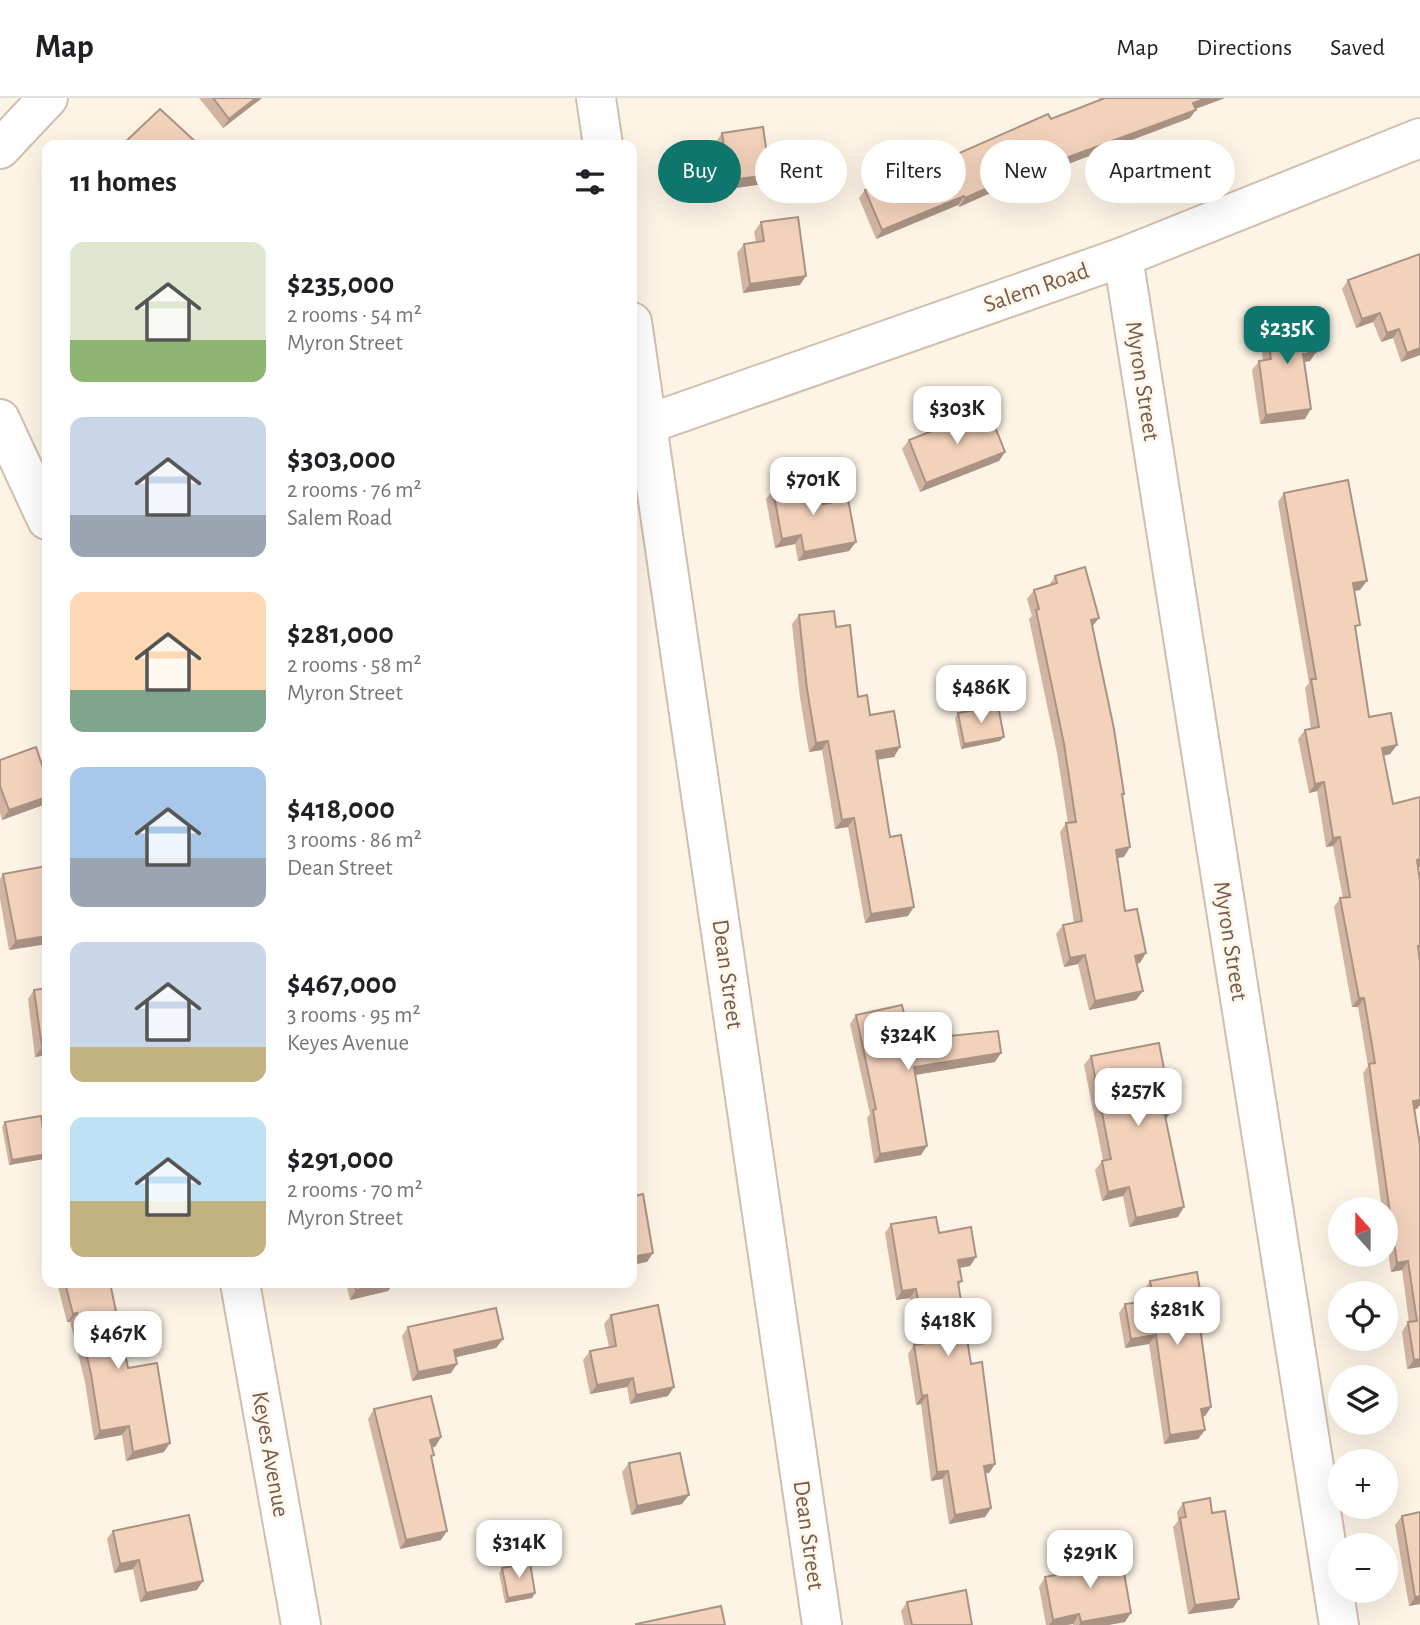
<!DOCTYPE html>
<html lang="en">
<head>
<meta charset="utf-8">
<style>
  :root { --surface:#fff; --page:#f2f2f2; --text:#202124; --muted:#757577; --line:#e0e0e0; --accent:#0f766e }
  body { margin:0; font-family:"Alegreya Sans",sans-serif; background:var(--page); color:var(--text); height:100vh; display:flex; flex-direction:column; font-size:26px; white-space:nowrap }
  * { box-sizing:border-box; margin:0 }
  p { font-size:23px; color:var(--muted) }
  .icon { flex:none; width:38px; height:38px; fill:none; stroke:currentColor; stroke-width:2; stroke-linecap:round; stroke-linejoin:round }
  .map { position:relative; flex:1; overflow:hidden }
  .sheet { position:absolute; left:42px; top:42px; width:595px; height:1148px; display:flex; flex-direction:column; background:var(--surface); border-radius:14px; box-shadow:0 7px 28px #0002 }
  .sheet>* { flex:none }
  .hud { position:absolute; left:658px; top:42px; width:656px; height:63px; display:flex; gap:14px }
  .needle { width:46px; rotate:339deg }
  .tools { position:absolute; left:1328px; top:1099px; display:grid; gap:14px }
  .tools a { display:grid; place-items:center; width:70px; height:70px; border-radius:50%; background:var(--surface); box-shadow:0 7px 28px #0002; font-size:35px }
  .price { position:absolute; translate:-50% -60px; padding:0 16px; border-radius:14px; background:#fff; color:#222; font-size:23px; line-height:46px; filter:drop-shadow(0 2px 4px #0008) }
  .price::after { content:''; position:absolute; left:50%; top:42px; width:21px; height:16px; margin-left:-10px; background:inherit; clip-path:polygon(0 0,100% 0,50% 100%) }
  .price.on { background:var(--accent); color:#fff }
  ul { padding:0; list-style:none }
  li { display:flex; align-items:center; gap:21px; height:175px; padding:0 28px }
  li span { display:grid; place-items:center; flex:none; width:196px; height:140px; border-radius:14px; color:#555 }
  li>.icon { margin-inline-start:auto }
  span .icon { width:84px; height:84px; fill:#fffc; stroke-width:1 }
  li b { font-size:30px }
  h2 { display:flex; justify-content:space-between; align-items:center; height:84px; padding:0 28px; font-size:30px }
  .pill { padding:0 24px; border-radius:32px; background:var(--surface); box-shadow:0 7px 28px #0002; font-size:24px; line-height:63px }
  .pill.on { background:var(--accent); color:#fff }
  header { display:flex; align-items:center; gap:42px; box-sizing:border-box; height:98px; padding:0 35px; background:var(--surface); border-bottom:2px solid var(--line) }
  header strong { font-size:33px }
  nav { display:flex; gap:38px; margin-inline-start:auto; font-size:24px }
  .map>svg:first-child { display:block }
</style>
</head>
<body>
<header>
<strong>Map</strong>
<nav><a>Map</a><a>Directions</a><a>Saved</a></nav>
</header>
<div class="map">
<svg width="1420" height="1527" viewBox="0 0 1420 1527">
  <rect width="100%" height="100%" fill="#fdf4e6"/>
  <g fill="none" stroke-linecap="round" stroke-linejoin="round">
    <g stroke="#d1beae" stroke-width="42">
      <g id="minor">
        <polyline points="596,0 603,47"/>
        <polyline points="0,51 48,0"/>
        <polyline points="1123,159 1339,1527"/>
        <polyline points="632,224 822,1527"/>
        <polyline points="0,321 47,422"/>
        <polyline points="648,326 1123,159 1420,40"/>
        <polyline points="240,1185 301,1527"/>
      </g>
    </g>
    <use href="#minor" stroke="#fff" stroke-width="38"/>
  </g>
  <g fill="#d1b5a2">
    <polygon points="199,0 262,0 223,30"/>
    <polygon points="1099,0 1225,0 1195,11 1190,20 1060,69 1058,65 959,109 958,107 876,141 859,100 865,92 872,89 867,76 874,68 912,76 1100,2"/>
    <polygon points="722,35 763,86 722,92 716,44"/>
    <polygon points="761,124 800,187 743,195 737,155 744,146 756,144 754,134"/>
    <polygon points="1420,156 1420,257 1401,264 1393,240 1381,244 1373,224 1356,230 1342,191 1348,182"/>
    <polygon points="1266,225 1316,254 1310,263 1304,264 1305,321 1260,326 1252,272 1259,263 1263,262 1259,234"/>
    <polygon points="909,342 1005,354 999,363 920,394 902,351"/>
    <polygon points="773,392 823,406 856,444 849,453 798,463 795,446 775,450 766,401"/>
    <polygon points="1284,395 1360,492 1354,493 1356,532 1369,619 1397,647 1390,656 1384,658 1393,706 1420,769 1418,769 1420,783 1420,856 1419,856 1420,864 1420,1007 1417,1011 1415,1011 1420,1269 1407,1271 1402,1234 1408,1224 1409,1224 1402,1172 1391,1174 1386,1138 1386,1111 1382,1111 1363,975 1368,968 1358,909 1352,909 1334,809 1340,800 1343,800 1333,748 1326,749 1317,693 1309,695 1298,641 1305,632 1311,631 1305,590 1309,585 1278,404"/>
    <polygon points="1055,478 1092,529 1124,696 1122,699 1124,759 1117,760 1125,813 1140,865 1136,865 1143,893 1136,902 1089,912 1078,866 1064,869 1056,836 1063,827 1074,825 1060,734 1066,725 1068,725 1057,655 1029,521 1032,518 1027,501 1034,492 1049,487"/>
    <polygon points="799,517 836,529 858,599 870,617 894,659 878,661 890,739 908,818 865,825 848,729 835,731 822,652 809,654 800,600 792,526"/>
    <polygon points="958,615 1000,643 961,651 955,620"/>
    <polygon points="0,662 46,706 2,722 0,715"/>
    <polygon points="3,776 47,846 9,852 0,801 0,781"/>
    <polygon points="47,890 47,957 35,959 28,901 34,892"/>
    <polygon points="856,917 910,942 995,964 915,977 921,1057 874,1065 867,1020 870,1016 850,926"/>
    <polygon points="1091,958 1172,1012 1166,1021 1178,1119 1129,1129 1123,1098 1102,1103 1095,1072 1102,1063 1103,1062 1084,967"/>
    <polygon points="5,1024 44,1061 9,1067 2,1029"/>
    <polygon points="891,1126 939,1135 976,1159 970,1168 960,1170 962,1183 958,1188 971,1266 995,1366 989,1375 985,1375 991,1410 985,1419 949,1426 942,1381 931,1383 921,1306 916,1307 908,1256 914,1247 918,1246 910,1200 896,1202 885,1135"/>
    <polygon points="1150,1183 1201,1236 1211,1309 1205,1318 1202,1319 1205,1332 1198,1341 1164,1346 1149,1246 1125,1250 1119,1215 1125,1206 1136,1205 1140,1199 1145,1198 1144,1192"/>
    <polygon points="57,1185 110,1185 128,1270 164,1354 126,1363 122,1337 94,1342 85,1284 70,1224 67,1224"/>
    <polygon points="346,1185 394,1185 388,1193 350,1202"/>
    <polygon points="611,1217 668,1298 630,1306 627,1289 590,1296 583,1262 590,1253 609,1249 604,1226"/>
    <polygon points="408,1229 503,1241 496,1250 456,1259 451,1275 412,1283 402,1238"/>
    <polygon points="374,1311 441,1339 435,1349 432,1349 431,1361 441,1442 400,1451 368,1321"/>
    <polygon points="629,1365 682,1406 631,1417 622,1374"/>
    <polygon points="1183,1405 1212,1415 1233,1510 1188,1516 1173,1429 1178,1423 1177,1414"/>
    <polygon points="1420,1414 1420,1506 1409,1508 1395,1427 1402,1418"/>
    <polygon points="113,1433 197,1492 140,1504 133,1471 114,1475 107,1441"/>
    <polygon points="1069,1466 1125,1524 1108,1527 1073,1527 1073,1526 1066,1527 1046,1527 1039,1489 1045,1479 1063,1476"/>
    <polygon points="502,1470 535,1495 532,1500 505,1505 499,1475"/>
    <polygon points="907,1504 972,1527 904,1527 901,1513"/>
  </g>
  <g fill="#aa9384">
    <polygon points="256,0 262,0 223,30 229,21"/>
    <polygon points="1207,0 1225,0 1187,14 1193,5"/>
    <polygon points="1196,12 1190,20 1060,69 1066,60"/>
    <polygon points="1064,56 1058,65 959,109 965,100"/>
    <polygon points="770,77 763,86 722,92 729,82"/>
    <polygon points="964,98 958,107 876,141 882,132"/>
    <polygon points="806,178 800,187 743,195 750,186"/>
    <polygon points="1380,215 1373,224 1356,230 1362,221"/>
    <polygon points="1399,231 1393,240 1381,244 1387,235"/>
    <polygon points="1420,250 1420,257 1401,264 1407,255"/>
    <polygon points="1316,254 1310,263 1297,265 1303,256"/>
    <polygon points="1311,311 1305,321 1260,326 1266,317"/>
    <polygon points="1005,354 999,363 920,394 926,385"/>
    <polygon points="801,437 795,446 775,450 782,441"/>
    <polygon points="856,444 849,453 798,463 804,454"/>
    <polygon points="1367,483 1360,492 1346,494 1353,485"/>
    <polygon points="1099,520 1092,529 1091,522"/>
    <polygon points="1004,639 1000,643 961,651 964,646"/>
    <polygon points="828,643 822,652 809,654 816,645"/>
    <polygon points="1397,647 1390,656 1376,659 1382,650"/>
    <polygon points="900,649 894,659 870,663 876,653"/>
    <polygon points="1324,684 1317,693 1309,695 1315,686"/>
    <polygon points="47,699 47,704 46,706 2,722 9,712"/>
    <polygon points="854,720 848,729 835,731 842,722"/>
    <polygon points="1340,739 1333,748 1326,749 1333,740"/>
    <polygon points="1130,749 1124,759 1110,761 1116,752"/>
    <polygon points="1420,761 1420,769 1410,771 1417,762"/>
    <polygon points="914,809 908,818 865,825 871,816"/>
    <polygon points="47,838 47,846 9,852 16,843"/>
    <polygon points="1146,855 1140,865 1128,868 1135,858"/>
    <polygon points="1085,857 1078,866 1064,869 1070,860"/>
    <polygon points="1143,893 1136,902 1089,912 1095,903"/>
    <polygon points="1359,900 1364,900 1358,909 1352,909"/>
    <polygon points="42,949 47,949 47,957 35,959"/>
    <polygon points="1001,955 995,964 908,978 914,969"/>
    <polygon points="1420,1002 1420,1007 1417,1011 1407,1012 1413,1003"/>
    <polygon points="1172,1012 1166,1021 1164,1013"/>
    <polygon points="927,1048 921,1057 874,1065 880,1056"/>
    <polygon points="47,1056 44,1061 9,1067 12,1062"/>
    <polygon points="1129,1089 1123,1098 1102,1103 1108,1094"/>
    <polygon points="1184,1109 1178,1119 1129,1129 1136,1120"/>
    <polygon points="653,1155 647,1164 632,1167 632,1159"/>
    <polygon points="976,1159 970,1168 952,1171 958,1162"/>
    <polygon points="1408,1163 1402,1172 1391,1174 1397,1165"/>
    <polygon points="391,1185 394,1185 388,1193 350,1202 356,1192"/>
    <polygon points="916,1191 910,1200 896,1202 902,1193"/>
    <polygon points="77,1215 70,1224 67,1224 73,1216"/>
    <polygon points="1206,1228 1200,1237 1200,1229"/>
    <polygon points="1156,1237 1149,1246 1125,1250 1131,1241"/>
    <polygon points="503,1241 496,1250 448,1261 454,1252"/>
    <polygon points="1420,1261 1420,1269 1407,1271 1414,1262"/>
    <polygon points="457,1266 451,1275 412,1283 418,1274"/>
    <polygon points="633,1280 627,1289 590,1296 597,1287"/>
    <polygon points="674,1289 668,1298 630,1306 636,1297"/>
    <polygon points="927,1297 921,1306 916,1307 922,1298"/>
    <polygon points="1211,1309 1205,1318 1195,1320 1201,1311"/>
    <polygon points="129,1328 122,1337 94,1342 100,1333"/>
    <polygon points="1205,1332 1198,1341 1164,1346 1170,1337"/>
    <polygon points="441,1339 435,1349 424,1351 430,1342"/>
    <polygon points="170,1345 164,1354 126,1363 133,1354"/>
    <polygon points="995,1366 989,1375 978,1376 984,1368"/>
    <polygon points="948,1373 942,1381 931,1383 937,1374"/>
    <polygon points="689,1397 682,1406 631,1417 637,1408"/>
    <polygon points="991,1410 985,1419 949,1426 955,1417"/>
    <polygon points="447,1433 441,1442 400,1451 406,1442"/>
    <polygon points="139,1462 133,1471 114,1475 120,1466"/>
    <polygon points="203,1483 197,1492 140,1504 146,1495"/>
    <polygon points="535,1495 532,1500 505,1505 508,1500"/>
    <polygon points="1420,1498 1420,1506 1409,1508 1415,1499"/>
    <polygon points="1239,1501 1233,1510 1188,1516 1195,1507"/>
    <polygon points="1131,1515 1125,1524 1108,1527 1079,1527 1081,1524"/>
    <polygon points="1079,1516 1073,1526 1066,1527 1049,1527 1053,1522"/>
  </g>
  <g fill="#f3d2bc" stroke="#aa9384" stroke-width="2">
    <polygon points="213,0 256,0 229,21"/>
    <polygon points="1105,0 1207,0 1193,5 1196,12 1066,60 1064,56 965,100 964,98 882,132 865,92 881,85 874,68 903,55 912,76 1048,16 1051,21"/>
    <polygon points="160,11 198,46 196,47 122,47"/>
    <polygon points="763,29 770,77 729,82 722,35"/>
    <polygon points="798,119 806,178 750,186 744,146 764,143 761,124"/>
    <polygon points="1420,156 1420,250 1407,255 1399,231 1387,235 1380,215 1362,221 1348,182"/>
    <polygon points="1311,219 1316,254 1303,256 1311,311 1266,317 1259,263 1271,261 1266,225"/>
    <polygon points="988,311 1005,354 926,385 909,342"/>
    <polygon points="1348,382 1367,483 1353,485 1360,527 1355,528 1369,619 1391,615 1397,647 1382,650 1393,706 1420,699 1420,761 1417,762 1420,783 1420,848 1418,848 1420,864 1420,1002 1413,1003 1420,1047 1420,1261 1414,1262 1408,1224 1417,1223 1408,1163 1397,1165 1369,966 1375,965 1364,900 1359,900 1340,800 1350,799 1340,739 1333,740 1324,684 1315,686 1305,632 1319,629 1311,581 1316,581 1284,395"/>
    <polygon points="818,383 823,406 848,401 856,444 804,454 801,437 782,441 773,392"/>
    <polygon points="1085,469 1099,520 1091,522 1114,631 1124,696 1122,696 1130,749 1116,752 1125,813 1137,811 1146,855 1135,858 1143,893 1095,903 1085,857 1070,860 1063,827 1082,823 1066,725 1076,724 1064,646 1036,512 1039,511 1034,492 1057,485 1055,478"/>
    <polygon points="834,513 836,529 850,527 858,599 867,597 870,617 894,613 900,649 876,653 890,739 901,737 914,809 871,816 854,720 842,722 828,643 816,645 807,591 799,517"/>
    <polygon points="998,608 1004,639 964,646 958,615"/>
    <polygon points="36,649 47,682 47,699 9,712 0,688 0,662"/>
    <polygon points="47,768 47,838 16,843 3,776"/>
    <polygon points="47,890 47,949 42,949 34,892"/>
    <polygon points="902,907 910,942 998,933 1001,955 914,969 927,1048 880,1056 873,1012 876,1011 856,917"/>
    <polygon points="1159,945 1172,1012 1164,1013 1184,1109 1136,1120 1129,1089 1108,1094 1102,1063 1111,1061 1091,958"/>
    <polygon points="41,1018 47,1056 12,1062 5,1024"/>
    <polygon points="632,1071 635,1098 643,1096 653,1155 632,1159"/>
    <polygon points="936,1119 939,1135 971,1129 976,1159 958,1162 962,1183 958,1184 971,1266 982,1264 995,1366 984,1368 991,1410 955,1417 948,1373 937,1374 927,1297 922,1298 914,1247 926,1245 916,1191 902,1193 891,1126"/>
    <polygon points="1197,1174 1206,1228 1200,1229 1211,1309 1201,1311 1205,1332 1170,1337 1156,1237 1131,1241 1125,1206 1141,1204 1140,1199 1153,1197 1150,1183"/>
    <polygon points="65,1185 110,1185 128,1270 157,1265 170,1345 133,1354 129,1328 100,1333 91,1276 77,1215 73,1216"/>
    <polygon points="354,1185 391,1185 356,1192"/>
    <polygon points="658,1207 674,1289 636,1297 633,1280 597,1287 590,1253 616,1248 611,1217"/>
    <polygon points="496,1210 503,1241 454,1252 457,1266 418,1274 408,1229"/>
    <polygon points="431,1298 441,1339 430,1342 434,1357 431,1358 447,1433 406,1442 374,1311"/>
    <polygon points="680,1355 689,1397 637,1408 629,1365"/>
    <polygon points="1210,1400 1212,1415 1225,1413 1239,1501 1195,1507 1180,1420 1186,1419 1183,1405"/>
    <polygon points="1420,1414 1420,1498 1415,1499 1402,1418"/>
    <polygon points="189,1417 203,1483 146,1495 139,1462 120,1466 113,1433"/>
    <polygon points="1121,1457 1131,1515 1081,1524 1079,1516 1053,1522 1045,1479 1071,1474 1069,1466"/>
    <polygon points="530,1465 535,1495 508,1500 502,1470"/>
    <polygon points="966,1492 972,1527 912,1527 907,1504"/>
    <polygon points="721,1508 725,1527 636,1527 636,1526"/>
  </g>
  <g text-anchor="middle" stroke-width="6" stroke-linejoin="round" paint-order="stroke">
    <g font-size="24" fill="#775a49" stroke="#fff8ed">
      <text transform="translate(1036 189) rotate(-19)" y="8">Salem Road</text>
      <text transform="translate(1143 283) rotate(81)" y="8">Myron Street</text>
      <text transform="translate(1231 843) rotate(81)" y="8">Myron Street</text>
      <text transform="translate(728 876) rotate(82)" y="8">Dean Street</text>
      <text transform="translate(271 1356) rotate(80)" y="8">Keyes Avenue</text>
      <text transform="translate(809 1437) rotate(82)" y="8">Dean Street</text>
    </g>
  </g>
</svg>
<div class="tools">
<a><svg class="needle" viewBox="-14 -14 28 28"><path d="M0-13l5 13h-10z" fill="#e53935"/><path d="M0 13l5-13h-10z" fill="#757577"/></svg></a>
<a><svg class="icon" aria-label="locate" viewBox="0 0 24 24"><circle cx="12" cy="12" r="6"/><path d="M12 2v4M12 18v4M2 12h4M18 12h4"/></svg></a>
<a><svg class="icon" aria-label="layers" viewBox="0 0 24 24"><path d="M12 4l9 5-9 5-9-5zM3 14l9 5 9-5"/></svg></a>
<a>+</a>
<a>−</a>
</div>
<b class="price on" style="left:1287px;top:268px">$235K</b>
<b class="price" style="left:957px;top:348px">$303K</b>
<b class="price" style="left:813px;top:419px">$701K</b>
<b class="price" style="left:981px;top:627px">$486K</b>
<b class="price" style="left:908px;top:974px">$324K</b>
<b class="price" style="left:1138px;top:1030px">$257K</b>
<b class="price" style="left:1177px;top:1249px">$281K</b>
<b class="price" style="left:948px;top:1260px">$418K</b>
<b class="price" style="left:118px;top:1273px">$467K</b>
<b class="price" style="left:519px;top:1482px">$314K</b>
<b class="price" style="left:1090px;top:1492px">$291K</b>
<div class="hud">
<a class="pill on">Buy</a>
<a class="pill">Rent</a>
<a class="pill">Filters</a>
<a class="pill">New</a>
<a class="pill">Apartment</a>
</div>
<section class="sheet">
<h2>11 homes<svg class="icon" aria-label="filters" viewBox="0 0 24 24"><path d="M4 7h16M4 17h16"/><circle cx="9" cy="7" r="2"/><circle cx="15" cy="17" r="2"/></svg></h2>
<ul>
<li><span style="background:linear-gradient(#dfe7d0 70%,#8fb573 0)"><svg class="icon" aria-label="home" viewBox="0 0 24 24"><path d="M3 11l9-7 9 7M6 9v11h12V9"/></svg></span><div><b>$235,000</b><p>2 rooms · 54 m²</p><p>Myron Street</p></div></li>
<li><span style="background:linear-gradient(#c9d6e8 70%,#9aa5b1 0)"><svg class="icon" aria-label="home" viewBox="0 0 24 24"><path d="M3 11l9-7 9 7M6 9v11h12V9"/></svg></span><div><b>$303,000</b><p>2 rooms · 76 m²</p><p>Salem Road</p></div></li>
<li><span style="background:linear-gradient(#ffd9b3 70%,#7fa58c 0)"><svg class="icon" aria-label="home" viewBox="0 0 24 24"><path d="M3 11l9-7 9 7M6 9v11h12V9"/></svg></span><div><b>$281,000</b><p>2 rooms · 58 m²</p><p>Myron Street</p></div></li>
<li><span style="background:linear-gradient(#a9c7e8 65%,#9aa5b1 0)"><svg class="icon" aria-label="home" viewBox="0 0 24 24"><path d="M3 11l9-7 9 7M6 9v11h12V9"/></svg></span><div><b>$418,000</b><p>3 rooms · 86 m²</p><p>Dean Street</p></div></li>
<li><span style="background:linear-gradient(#c9d6e8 75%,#c2b280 0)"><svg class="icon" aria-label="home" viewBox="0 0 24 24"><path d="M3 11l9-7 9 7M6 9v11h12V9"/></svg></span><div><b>$467,000</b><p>3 rooms · 95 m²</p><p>Keyes Avenue</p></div></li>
<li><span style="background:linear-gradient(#bfe0f5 60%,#c2b280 0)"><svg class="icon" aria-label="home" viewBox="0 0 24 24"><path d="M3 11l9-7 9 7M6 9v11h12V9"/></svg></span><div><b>$291,000</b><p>2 rooms · 70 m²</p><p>Myron Street</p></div></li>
</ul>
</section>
</div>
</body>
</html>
